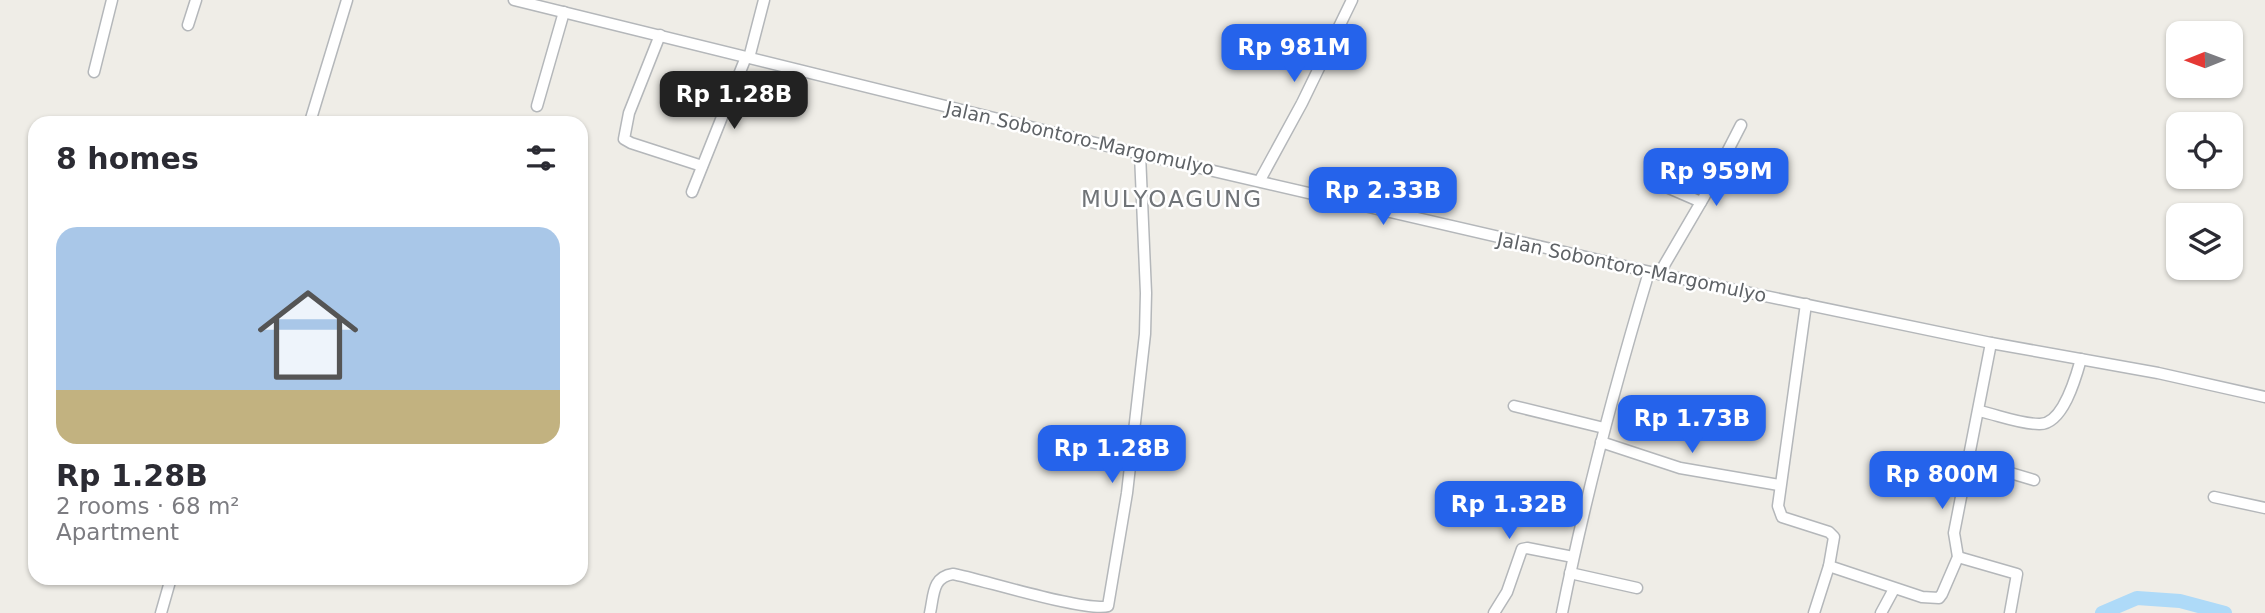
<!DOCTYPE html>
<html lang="en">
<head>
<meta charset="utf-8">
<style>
  :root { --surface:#fff; --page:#f7f7f7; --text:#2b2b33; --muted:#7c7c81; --line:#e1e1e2; --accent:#2563eb }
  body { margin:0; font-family:"DejaVu Sans",sans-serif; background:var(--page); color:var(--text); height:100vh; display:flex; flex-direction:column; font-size:26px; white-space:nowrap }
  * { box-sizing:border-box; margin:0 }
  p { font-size:23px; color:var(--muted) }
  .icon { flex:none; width:38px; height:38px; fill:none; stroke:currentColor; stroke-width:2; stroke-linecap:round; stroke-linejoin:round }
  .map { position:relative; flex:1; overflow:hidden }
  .sheet { position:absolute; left:28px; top:116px; width:560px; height:469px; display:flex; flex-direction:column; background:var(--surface); border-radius:21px; box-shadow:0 2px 5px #0004 }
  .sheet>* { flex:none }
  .needle { width:46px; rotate:269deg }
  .buttons { position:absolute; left:2166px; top:21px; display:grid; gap:14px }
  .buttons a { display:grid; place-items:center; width:77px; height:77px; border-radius:14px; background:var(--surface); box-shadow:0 2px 5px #0004; font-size:35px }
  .price { position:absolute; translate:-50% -60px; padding:0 16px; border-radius:14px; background:var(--accent); color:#fff; font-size:23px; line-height:46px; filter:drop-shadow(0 2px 4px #0008) }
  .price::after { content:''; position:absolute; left:50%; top:42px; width:21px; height:16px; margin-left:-10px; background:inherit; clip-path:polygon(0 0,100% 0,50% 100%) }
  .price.on { background:#222; color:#fff }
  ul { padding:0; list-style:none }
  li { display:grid; align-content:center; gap:14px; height:371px; padding:0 28px }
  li+li { border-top:2px solid var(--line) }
  li span { display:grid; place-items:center; height:217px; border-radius:21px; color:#555 }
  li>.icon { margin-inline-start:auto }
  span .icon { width:126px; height:126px; fill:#fffc; stroke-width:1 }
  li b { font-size:30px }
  h2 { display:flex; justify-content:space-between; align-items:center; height:84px; padding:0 28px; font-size:30px }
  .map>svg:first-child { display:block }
</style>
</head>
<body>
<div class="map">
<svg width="2265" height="613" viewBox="0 0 2265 613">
  <rect width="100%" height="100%" fill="#efede7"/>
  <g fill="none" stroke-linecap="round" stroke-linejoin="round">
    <polyline stroke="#aedaf8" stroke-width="14" points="2102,613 2137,598 2180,601 2225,613"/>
    <g stroke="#b4b7ba" stroke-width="13">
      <g id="minor">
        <polyline points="514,0 1140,154 1659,274 1991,343 2158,373 2265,397"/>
        <polyline points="188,25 196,0"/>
        <polyline points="660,35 629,113 624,139 631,143 702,166"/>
        <polyline points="749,58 764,0"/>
        <polyline points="94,72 112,0"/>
        <polyline points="537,106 564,12"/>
        <polyline points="310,122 347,0"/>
        <polyline points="1663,170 1660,180 1664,186 1701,202"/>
        <polyline points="1260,180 1302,103 1352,0"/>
        <polyline points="692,192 746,57"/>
        <polyline points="1659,274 1704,197 1741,125"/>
        <polyline points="1806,304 1778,506 1782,517 1829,532 1834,537 1829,566 1814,613"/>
        <polyline points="1514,406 1604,428"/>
        <path d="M1979,411C1998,415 2020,424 2039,424C2063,425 2076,377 2081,359"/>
        <polyline points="1601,442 1680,468 1779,485"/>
        <polyline points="1970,461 2034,480"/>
        <polyline points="2214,497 2265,508"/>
        <polyline points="1958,557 2017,574 2010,613"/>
        <polyline points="1829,566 1922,597 1939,598 1942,594 1958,557 1954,533 1991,343"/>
        <polyline points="1570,573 1637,588"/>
        <polyline points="161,613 171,578"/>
        <path d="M930,613C934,595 932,577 953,574C980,579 1088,613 1108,606L1127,493L1145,334L1146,293L1140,154"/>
        <polyline points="1494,613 1507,592 1522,549 1527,548 1573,557"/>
        <path d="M1562,613C1585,498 1615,385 1649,272"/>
        <polyline points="1881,613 1894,589"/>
      </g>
    </g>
    <use href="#minor" stroke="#fff" stroke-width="10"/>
  </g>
  <g text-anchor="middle" stroke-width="5" stroke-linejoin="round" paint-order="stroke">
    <g font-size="19" fill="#5e6266" stroke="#fff">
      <text transform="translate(1080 138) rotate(13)" y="7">Jalan Sobontoro-Margomulyo</text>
      <text transform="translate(1632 267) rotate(12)" y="7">Jalan Sobontoro-Margomulyo</text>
    </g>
    <g font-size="23" letter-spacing="2" fill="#707478" stroke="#fff">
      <text x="1172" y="207">MULYOAGUNG</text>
    </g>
  </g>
</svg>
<div class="buttons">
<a><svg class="needle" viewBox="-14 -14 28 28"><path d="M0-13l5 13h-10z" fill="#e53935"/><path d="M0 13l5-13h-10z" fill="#7c7c81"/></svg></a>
<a><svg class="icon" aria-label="locate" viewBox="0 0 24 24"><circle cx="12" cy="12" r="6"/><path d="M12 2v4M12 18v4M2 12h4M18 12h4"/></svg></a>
<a><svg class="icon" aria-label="layers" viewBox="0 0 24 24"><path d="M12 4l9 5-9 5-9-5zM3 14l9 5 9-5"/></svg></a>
</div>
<b class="price" style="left:1294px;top:84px">Rp 981M</b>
<b class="price on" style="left:734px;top:131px">Rp 1.28B</b>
<b class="price" style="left:1716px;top:208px">Rp 959M</b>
<b class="price" style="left:1383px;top:227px">Rp 2.33B</b>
<b class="price" style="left:1692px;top:455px">Rp 1.73B</b>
<b class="price" style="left:1112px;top:485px">Rp 1.28B</b>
<b class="price" style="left:1942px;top:511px">Rp 800M</b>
<b class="price" style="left:1509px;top:541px">Rp 1.32B</b>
<section class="sheet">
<h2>8 homes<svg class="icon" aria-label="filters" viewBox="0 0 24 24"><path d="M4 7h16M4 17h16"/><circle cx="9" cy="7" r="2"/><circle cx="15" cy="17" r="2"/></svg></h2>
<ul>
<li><span style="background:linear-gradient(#a9c7e8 75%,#c2b280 0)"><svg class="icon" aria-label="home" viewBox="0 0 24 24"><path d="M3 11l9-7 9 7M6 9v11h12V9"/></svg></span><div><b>Rp 1.28B</b><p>2 rooms · 68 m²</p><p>Apartment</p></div></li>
</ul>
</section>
</div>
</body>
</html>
